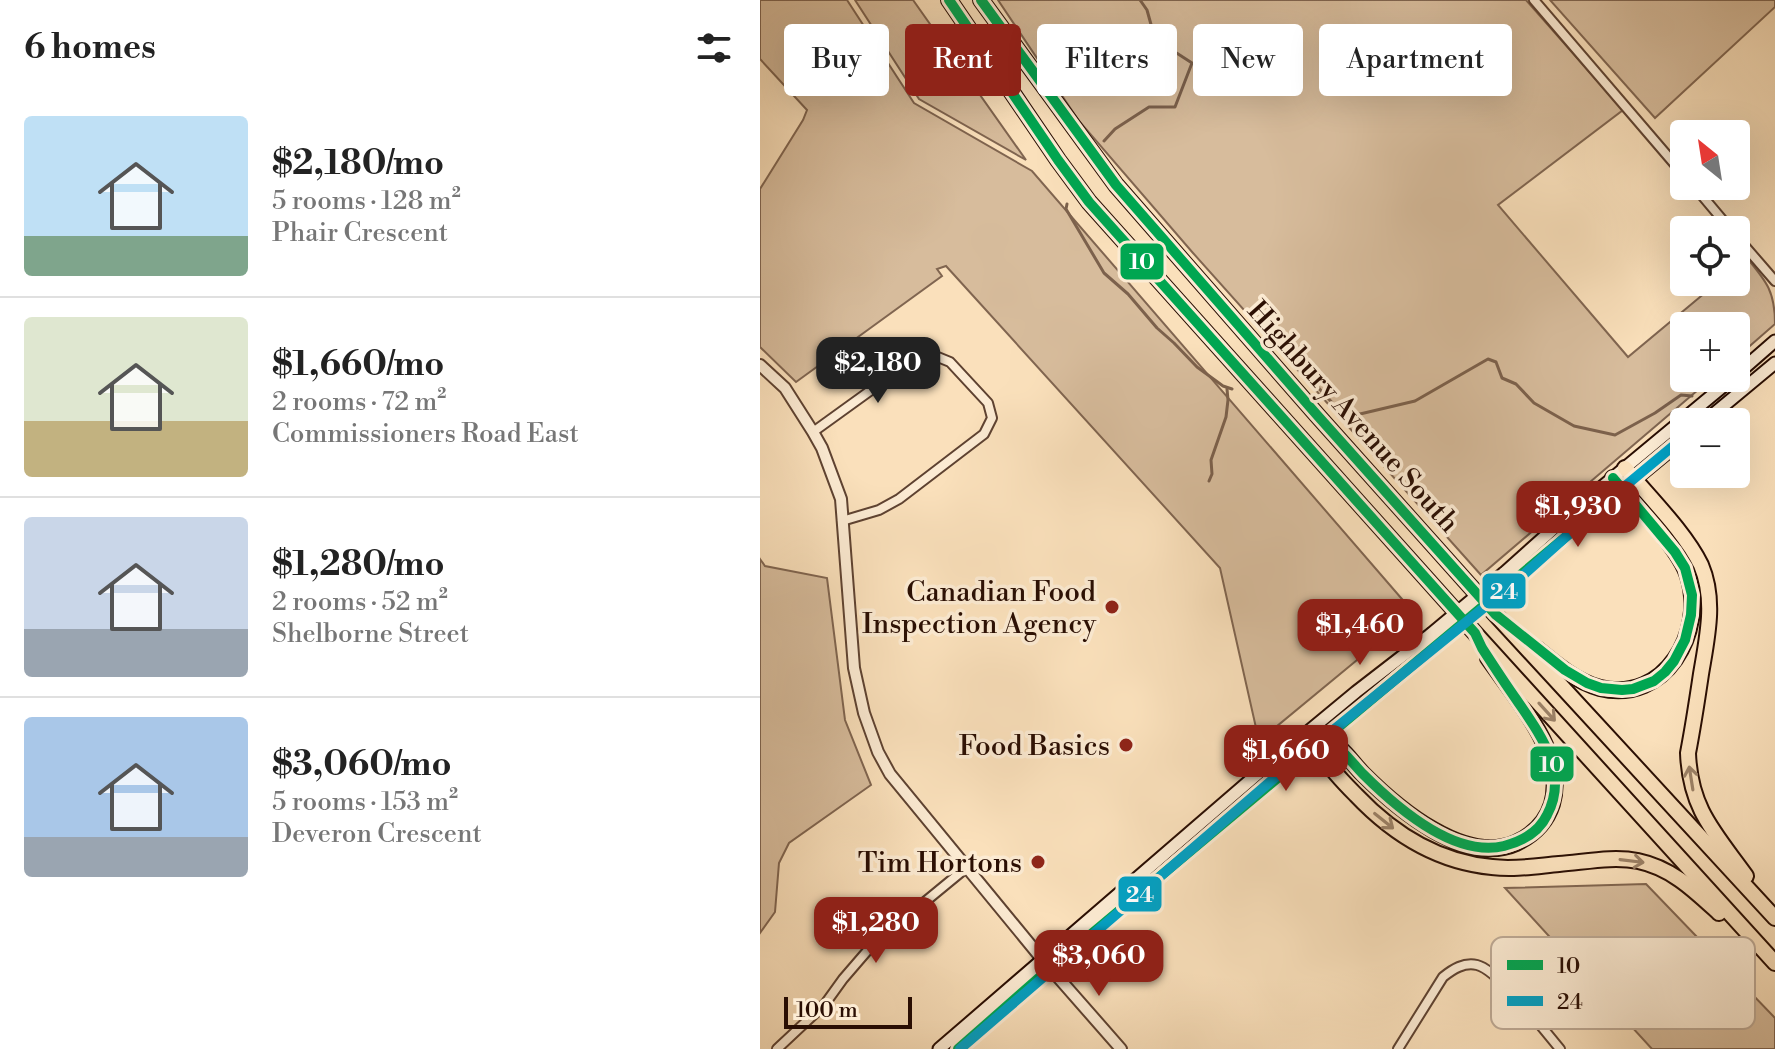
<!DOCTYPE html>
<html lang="en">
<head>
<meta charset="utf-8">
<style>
  :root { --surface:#fff; --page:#f2f2f2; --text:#222; --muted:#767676; --line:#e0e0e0; --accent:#8f2418 }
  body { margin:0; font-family:"Libre Bodoni",serif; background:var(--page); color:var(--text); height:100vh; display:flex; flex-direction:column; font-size:30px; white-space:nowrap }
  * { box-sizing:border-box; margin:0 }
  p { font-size:26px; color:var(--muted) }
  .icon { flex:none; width:44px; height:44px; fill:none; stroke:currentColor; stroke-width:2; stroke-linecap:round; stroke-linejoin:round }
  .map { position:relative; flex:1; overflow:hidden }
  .details { display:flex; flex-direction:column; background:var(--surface); width:760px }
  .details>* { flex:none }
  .top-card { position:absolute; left:24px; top:24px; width:760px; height:72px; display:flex; gap:16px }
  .needle { width:52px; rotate:330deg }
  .tools { position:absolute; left:910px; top:120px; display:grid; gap:16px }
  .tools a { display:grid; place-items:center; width:80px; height:80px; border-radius:8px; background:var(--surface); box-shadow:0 8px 32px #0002; font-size:40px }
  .scale { position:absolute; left:24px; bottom:20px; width:128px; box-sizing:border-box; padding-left:8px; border:4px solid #2a0e03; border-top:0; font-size:22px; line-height:28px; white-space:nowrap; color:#2a0e03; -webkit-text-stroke:6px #fcebd3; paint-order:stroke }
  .price { position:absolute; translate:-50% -68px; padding:0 18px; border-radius:16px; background:var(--accent); color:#fff; font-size:26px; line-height:52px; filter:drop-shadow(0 2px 4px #0008) }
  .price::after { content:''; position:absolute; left:50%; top:48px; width:24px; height:18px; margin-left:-12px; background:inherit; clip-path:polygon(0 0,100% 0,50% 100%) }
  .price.on { background:#222; color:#fff }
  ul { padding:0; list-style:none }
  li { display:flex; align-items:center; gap:24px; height:200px; padding:0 24px }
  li+li { border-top:2px solid var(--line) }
  li span { display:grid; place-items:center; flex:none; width:224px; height:160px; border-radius:8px; color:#555 }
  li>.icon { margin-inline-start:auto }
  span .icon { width:96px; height:96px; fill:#fffc; stroke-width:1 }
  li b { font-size:34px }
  h2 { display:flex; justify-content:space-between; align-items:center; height:96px; padding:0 24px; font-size:34px }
  .tag { padding:0 28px; border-radius:8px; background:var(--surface); box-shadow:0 8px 32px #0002; font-size:28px; line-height:72px }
  .tag.on { background:var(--accent); color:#fff }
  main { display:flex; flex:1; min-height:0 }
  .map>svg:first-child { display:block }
</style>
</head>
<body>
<main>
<section class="details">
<h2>6 homes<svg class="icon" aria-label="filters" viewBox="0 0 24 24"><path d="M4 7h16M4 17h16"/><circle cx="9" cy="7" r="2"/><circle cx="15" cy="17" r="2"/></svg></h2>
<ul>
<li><span style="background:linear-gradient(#bfe0f5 75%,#7fa58c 0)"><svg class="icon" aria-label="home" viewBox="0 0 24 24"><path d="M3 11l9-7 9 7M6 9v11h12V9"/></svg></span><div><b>$2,180/mo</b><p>5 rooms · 128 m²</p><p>Phair Crescent</p></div></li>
<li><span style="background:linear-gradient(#dfe7d0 65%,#c2b280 0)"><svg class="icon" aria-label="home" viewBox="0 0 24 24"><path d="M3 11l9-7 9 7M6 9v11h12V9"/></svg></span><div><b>$1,660/mo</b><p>2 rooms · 72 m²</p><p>Commissioners Road East</p></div></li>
<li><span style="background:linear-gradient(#c9d6e8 70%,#9aa5b1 0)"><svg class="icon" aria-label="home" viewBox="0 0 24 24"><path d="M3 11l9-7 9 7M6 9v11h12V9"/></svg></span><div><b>$1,280/mo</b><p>2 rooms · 52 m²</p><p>Shelborne Street</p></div></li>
<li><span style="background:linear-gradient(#a9c7e8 75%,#9aa5b1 0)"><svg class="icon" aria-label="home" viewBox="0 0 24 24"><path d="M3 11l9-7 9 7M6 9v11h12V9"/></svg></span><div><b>$3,060/mo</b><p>5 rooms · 153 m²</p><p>Deveron Crescent</p></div></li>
</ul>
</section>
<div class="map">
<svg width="1015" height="1049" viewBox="0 0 1015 1049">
  <rect width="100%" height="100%" fill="#fae0bb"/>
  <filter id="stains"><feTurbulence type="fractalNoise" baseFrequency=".0025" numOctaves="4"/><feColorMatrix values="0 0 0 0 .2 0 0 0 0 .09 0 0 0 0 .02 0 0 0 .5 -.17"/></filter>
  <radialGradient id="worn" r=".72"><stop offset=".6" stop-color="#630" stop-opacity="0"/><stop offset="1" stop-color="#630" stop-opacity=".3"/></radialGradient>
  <g fill="#d7bc9c" stroke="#806550" stroke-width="2">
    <polygon points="0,0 87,0 154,103 272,171 654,613 499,741 460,568 186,266 177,269 182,276 36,382 0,347 0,189 43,120 47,110 0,59"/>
    <polygon points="95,0 153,0 266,160 159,99"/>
    <path d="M238,0H766L863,110L738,205L868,357L958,282H976V267L987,258C1007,282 1015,292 1015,324L976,358V326H924V378H952L721,575L433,253L319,121Z"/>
    <polygon points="790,0 1015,0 1015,7 895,118"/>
    <polygon points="0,559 5,566 67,578 85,720 111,785 29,843 19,863 15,912 0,933"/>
    <polygon points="886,884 1015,1018 1015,1049 892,1049 745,888"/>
  </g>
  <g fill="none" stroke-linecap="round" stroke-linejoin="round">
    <g stroke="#7c614c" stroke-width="3">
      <polyline points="344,141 355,129 389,107 415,107 432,63 395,39 387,10 380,0"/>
      <polyline points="307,204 306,209 344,273 368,294 397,328 414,343 437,367 463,386 472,389"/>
      <polyline points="550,381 555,384 578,409 600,414 655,401 728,359 736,362 742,378 756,384 774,403 814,426 855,435 895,413 921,395 932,396"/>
      <polyline points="449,481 452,474 451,460 466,417 468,400 467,389"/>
    </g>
    <g stroke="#5e4231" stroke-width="12">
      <g id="minor">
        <polyline points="774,0 924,175"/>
        <polyline points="934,186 971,230"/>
        <polyline points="976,236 1015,281"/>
        <polyline points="53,432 150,362 168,353 190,362 228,403 232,418 224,434 139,499 119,510 82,521"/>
        <polyline points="17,1049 65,1004 83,979 108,950 127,933 206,868"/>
        <path d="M638,1049L683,977C693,969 704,962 717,965C738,970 784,1030 800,1049"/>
      </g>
    </g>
    <g stroke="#5e4231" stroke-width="14">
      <polyline id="tertiary" points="0,365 25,388 53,432 62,448 81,499 94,668 104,713 118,752 130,774 282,959 361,1049"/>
    </g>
    <g stroke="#2a0e03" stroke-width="15">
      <g id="secondary">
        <polyline points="976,375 1015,341"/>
        <polyline points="944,422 1015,363"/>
        <polyline points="744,573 819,506 973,378"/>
        <polyline points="751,582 924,439"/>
        <polyline points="179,1049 509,764 596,692 671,634"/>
        <polyline points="198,1049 281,976 679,641"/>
      </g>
    </g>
    <g stroke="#2a0e03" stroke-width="18">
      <g id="motorway">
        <polyline points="189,0 298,160 329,202 715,633 1015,963"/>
        <polyline points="221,0 356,185 557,415 735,614 1015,918"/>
        <path d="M865,468C889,497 925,532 941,565C956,600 947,638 941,674C937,701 933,727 928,753C930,809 955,833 986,876"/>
        <path d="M777,649C795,664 817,682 840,688C905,704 946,632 928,576C919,547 874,503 853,478"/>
        <path d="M728,658C755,697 807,754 792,804C786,823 773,835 756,843C705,866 637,808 603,774C590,761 581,743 562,740C562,743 561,748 562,752C564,763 587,786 596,795C632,833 678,862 732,867C754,870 777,866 799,864C825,862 853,856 878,861C912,868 935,891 959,913"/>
      </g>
    </g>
    <use href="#minor" stroke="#fcebd3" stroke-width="8"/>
    <use href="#tertiary" stroke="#fcebd3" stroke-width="10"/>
    <use href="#secondary" stroke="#fcebd3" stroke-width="11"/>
    <use href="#motorway" stroke="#fae0bb" stroke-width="14"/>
    <g stroke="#2a0e03" stroke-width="15" stroke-linecap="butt">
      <g id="secondary-bridge">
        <polyline points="671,634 744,573"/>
        <polyline points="679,641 751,582"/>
      </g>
    </g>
    <use href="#secondary-bridge" stroke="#fcebd3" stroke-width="11"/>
    <g stroke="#fcebd3" stroke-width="16">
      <g id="bus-1">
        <path d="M189,0L298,160L329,202L715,633L722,648C733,665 744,682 756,699C779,733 810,772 787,815C779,832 763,841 744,846C694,858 636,807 603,774C590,761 581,745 562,740"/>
        <polyline points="221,0 356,185 557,415 735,614 805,670 827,683 841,688 862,690 873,689 894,681 905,672 914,661 925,640 931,615 932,595 925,568 915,552 853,478"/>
        <polyline points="198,1049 281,976 863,489"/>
      </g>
    </g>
    <g stroke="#fcebd3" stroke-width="16">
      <polyline id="bus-2" points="200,1049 518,775 753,584 828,517 924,437"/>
    </g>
    <use href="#bus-1" stroke="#00a651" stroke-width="10"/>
    <use href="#bus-2" stroke="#02a1c4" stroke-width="10"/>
  </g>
  <defs><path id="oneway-shaft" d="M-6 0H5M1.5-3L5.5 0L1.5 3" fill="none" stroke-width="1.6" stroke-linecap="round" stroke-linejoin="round" transform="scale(2)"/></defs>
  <g stroke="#9c8268">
    <use href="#oneway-shaft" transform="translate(787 712) rotate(48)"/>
    <use href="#oneway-shaft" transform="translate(931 778) rotate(-99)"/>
    <use href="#oneway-shaft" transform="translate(624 821) rotate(39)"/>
    <use href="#oneway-shaft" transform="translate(872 861) rotate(7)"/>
  </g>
  <g fill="#8f2418" stroke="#fcebd3" stroke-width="3">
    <circle cx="352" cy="607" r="8"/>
    <circle cx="366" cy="745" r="8"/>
    <circle cx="278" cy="862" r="8"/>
  </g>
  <g text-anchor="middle" stroke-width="7" stroke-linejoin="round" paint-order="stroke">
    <g font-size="28" fill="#2a0e03" stroke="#fcebd3">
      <text transform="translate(594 416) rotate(48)" y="10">Highbury Avenue South</text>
    </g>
    <g font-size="28" fill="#2a0e03" stroke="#fcebd3" text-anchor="end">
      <text x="336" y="601">Canadian Food<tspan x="336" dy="32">Inspection Agency</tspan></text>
      <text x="350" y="755">Food Basics</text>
      <text x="262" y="872">Tim Hortons</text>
    </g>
  </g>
  <rect x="731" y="937" width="264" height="92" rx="12" fill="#fcebd3" stroke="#bda995" stroke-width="2"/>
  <rect x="747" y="960" width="36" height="10" fill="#00a651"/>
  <rect x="747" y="996" width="36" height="10" fill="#02a1c4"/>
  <g font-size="22" fill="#2a0e03">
    <text x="797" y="973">10</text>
    <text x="797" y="1009">24</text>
  </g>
  <g stroke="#fcebd3" stroke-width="3">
    <rect x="359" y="242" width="46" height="39" rx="8" fill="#00a651"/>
    <rect x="721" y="572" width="46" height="38" rx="8" fill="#02a1c4"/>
    <rect x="769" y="745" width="46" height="38" rx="8" fill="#00a651"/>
    <rect x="357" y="875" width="46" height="38" rx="8" fill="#02a1c4"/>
  </g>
  <g font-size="22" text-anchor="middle" font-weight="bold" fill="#fff">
    <text x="382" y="269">10</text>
    <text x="744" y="599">24</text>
    <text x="792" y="772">10</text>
    <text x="380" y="902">24</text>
  </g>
  <rect width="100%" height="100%" filter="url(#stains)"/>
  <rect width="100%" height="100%" fill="url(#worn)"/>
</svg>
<div class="tools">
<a><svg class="needle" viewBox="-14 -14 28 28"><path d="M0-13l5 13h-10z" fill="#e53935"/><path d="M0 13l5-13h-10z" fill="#767676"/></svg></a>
<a><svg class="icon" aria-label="locate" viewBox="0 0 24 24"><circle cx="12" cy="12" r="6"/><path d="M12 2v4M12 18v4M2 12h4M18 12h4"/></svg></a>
<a>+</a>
<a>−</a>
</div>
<div class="scale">100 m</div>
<b class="price on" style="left:118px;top:405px">$2,180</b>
<b class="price" style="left:818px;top:549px">$1,930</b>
<b class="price" style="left:600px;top:667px">$1,460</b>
<b class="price" style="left:526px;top:793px">$1,660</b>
<b class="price" style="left:116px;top:965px">$1,280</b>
<b class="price" style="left:339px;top:998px">$3,060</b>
<div class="top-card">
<a class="tag">Buy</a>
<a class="tag on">Rent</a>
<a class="tag">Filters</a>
<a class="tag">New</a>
<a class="tag">Apartment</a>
</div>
</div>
</main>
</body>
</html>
